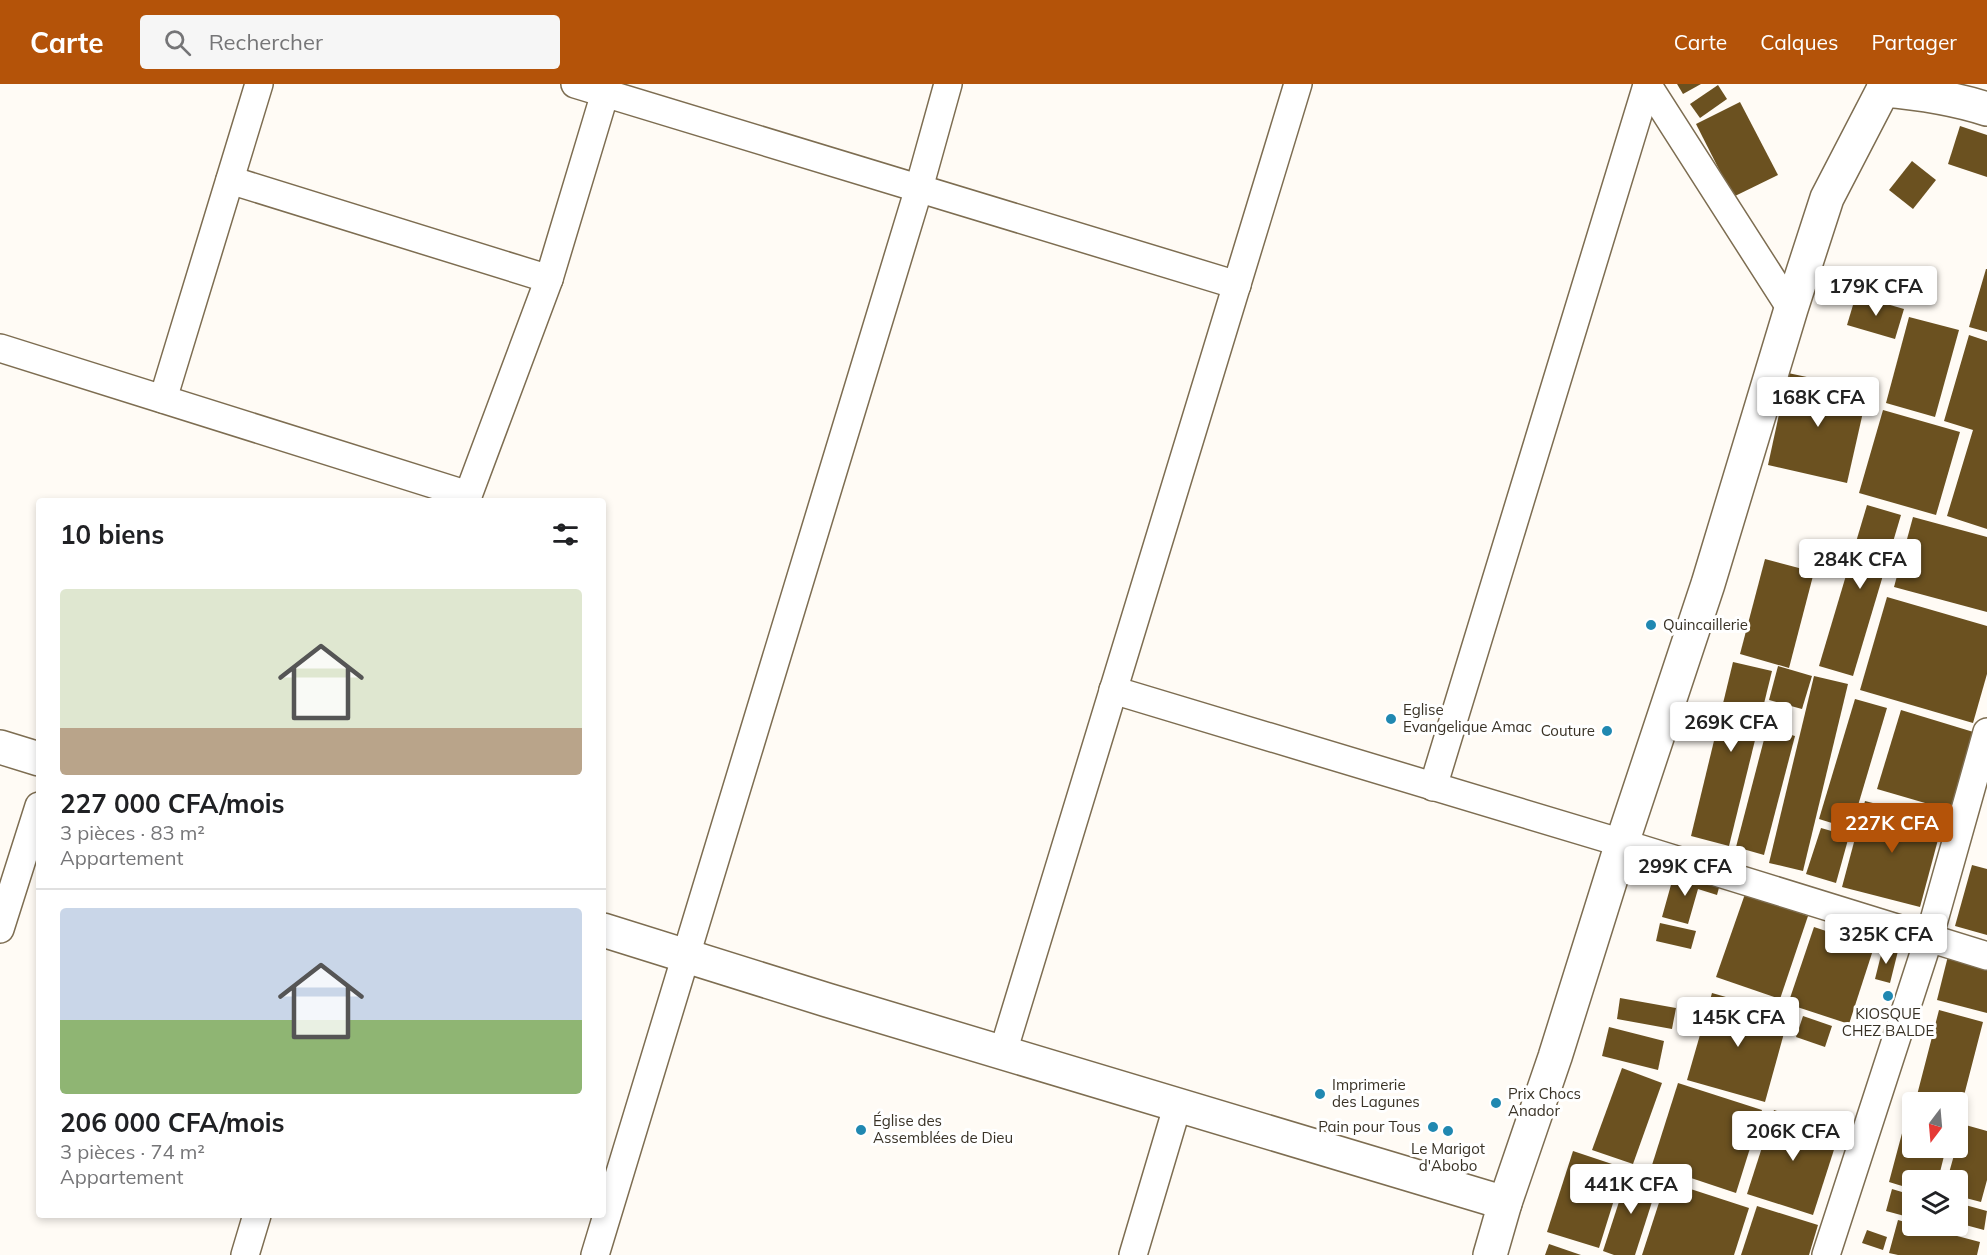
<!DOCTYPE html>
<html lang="fr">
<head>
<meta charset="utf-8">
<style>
  :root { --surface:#fff; --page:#f6f6f6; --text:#202124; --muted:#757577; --line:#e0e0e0; --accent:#b45309 }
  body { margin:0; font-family:Mulish,sans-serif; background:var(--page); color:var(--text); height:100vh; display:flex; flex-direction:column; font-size:22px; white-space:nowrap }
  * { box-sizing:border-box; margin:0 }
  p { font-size:20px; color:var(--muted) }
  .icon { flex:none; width:33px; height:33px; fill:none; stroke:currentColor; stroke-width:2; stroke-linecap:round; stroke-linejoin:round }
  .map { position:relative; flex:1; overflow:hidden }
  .details { position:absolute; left:36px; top:414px; width:570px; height:720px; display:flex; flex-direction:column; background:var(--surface); border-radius:6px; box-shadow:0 3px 9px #0003 }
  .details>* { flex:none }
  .needle { width:39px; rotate:196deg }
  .controls { position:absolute; left:1902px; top:1008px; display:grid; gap:12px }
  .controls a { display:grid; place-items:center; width:66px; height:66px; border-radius:6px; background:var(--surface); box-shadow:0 3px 9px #0003; font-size:30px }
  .price { position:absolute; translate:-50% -51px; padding:0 14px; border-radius:6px; background:#fff; color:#222; font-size:20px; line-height:39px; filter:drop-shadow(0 2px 3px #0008) }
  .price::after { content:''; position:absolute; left:50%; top:36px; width:18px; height:14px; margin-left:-9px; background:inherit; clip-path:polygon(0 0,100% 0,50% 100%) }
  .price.current { background:var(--accent); color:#fff }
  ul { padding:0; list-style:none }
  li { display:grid; align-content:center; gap:12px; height:318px; padding:0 24px }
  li+li { border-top:2px solid var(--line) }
  li span { display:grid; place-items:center; height:186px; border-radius:6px; color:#555 }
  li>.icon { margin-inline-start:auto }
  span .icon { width:108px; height:108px; fill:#fffc; stroke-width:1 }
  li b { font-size:26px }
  h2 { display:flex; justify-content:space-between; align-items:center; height:72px; padding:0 24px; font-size:26px }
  header { display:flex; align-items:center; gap:36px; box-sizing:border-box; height:84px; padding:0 30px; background:var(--accent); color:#fff }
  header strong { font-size:28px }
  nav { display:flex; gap:33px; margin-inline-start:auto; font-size:21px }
  .search { width:420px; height:54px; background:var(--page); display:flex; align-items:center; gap:15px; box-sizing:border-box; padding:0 21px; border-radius:6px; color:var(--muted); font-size:22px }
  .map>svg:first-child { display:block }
</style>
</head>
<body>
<header>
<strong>Carte</strong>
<div class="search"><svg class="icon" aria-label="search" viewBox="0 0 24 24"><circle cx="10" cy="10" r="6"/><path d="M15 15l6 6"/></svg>Rechercher</div>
<nav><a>Carte</a><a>Calques</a><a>Partager</a></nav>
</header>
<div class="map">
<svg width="1987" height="1171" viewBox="0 0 1987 1171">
  <rect width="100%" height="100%" fill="#fffbf5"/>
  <g fill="#6b5120">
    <polygon points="1677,0 1701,0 1683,10"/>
    <polygon points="1718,1 1727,15 1700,34 1690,20"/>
    <polygon points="1740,18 1778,91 1733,113 1696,40"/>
    <polygon points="1960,42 1987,51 1987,93 1948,80"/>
    <polygon points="1912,77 1936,96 1913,125 1889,106"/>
    <polygon points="1986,185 1987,185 1987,248 1969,243"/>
    <polygon points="1856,211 1904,225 1895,255 1847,241"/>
    <polygon points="1909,233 1959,246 1935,333 1886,319"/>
    <polygon points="1969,251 1987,257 1987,445 1947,432 1973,346 1944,337"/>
    <polygon points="1788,289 1868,306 1847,399 1768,381"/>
    <polygon points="1883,326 1960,348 1936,431 1859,409"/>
    <polygon points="1867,421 1901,431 1853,592 1819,582"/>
    <polygon points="1913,433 1987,453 1987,528 1894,503"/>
    <polygon points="1765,475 1814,488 1789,584 1740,570"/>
    <polygon points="1887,513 1987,542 1987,590 1973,639 1860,606"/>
    <polygon points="1733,578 1772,587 1729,762 1691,752"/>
    <polygon points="1778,582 1812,592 1802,625 1769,616"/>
    <polygon points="1814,592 1848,600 1803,787 1769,779"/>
    <polygon points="1855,615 1887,624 1851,745 1819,735"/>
    <polygon points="1901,626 1980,650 1956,728 1877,705"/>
    <polygon points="1767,644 1795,652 1764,771 1736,763"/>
    <polygon points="1865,717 1943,737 1920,823 1842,803"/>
    <polygon points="1821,744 1849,752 1836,799 1806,790"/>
    <polygon points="1972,781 1987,785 1987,851 1955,842"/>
    <polygon points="1674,790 1720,800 1717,811 1698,805 1688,840 1662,833"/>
    <polygon points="1745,810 1808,832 1780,915 1716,893"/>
    <polygon points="1660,839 1696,847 1691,865 1656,857"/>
    <polygon points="1814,843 1874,863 1849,940 1788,920"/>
    <polygon points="1883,863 1898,867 1890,899 1875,895"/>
    <polygon points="1948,872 1987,882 1987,929 1937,916"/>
    <polygon points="1712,909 1789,931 1765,1018 1687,996"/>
    <polygon points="1620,914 1676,924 1672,945 1617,935"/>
    <polygon points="1939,926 1983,938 1960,1027 1958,1026 1958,1018 1929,1018 1916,1015"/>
    <polygon points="1803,932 1832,942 1825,963 1796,953"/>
    <polygon points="1609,943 1664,957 1658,986 1602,972"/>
    <polygon points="1622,984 1662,999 1633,1080 1592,1066"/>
    <polygon points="1678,999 1762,1026 1736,1109 1652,1081"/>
    <polygon points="1909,1023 1912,1024 1912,1064 1946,1064 1938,1096 1912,1096 1912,1105 1889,1098"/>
    <polygon points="1774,1026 1840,1047 1813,1131 1747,1110"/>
    <polygon points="1962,1040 1987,1047 1987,1096 1981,1118 1958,1112 1958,1096 1947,1096 1956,1064 1958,1064"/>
    <polygon points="1573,1067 1624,1084 1599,1164 1547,1148"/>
    <polygon points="1629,1087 1659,1096 1635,1171 1614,1171 1603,1167"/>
    <polygon points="1666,1097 1749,1124 1734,1171 1642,1171"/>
    <polygon points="1892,1105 1912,1111 1912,1134 1886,1127"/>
    <polygon points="1958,1119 1987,1127 1984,1146 1958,1139"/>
    <polygon points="1757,1122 1818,1141 1809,1171 1741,1171"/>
    <polygon points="1898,1136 1912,1140 1912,1142 1919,1142 1980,1158 1977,1171 1898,1171 1889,1169"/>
    <polygon points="1867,1146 1887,1153 1883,1166 1862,1159"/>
    <polygon points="1549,1160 1581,1171 1545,1171"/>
  </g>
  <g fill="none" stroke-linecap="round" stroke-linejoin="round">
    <g stroke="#7d6d51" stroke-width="30">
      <g id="street">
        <polyline points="575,0 1237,201"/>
        <polyline points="1647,0 1791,225"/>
        <polyline points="230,96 549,195"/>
        <polyline points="0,264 468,411"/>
        <polyline points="163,315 259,0"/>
        <polyline points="466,417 549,195 605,9"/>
        <polyline points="1113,606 1622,759 1987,872"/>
        <polyline points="1433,703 1647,1"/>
        <polyline points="0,845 39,722"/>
        <polyline points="1003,968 1298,0"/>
        <polyline points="245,1171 257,1131"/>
        <polyline points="595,1171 919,104 948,0"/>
        <polyline points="1133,1171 1178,1020"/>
        <polyline points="1826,1171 1929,854 1987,648"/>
      </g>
    </g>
    <g stroke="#7d6d51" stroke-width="36">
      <g id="secondary">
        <path d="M1883,6C1919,9 1953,14 1987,25"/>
        <polyline points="0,663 39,675"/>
        <polyline points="603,846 827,916 1505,1119"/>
        <polyline points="1490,1171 1505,1119 1555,973 1622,759 1708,500 1791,225 1827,114 1883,6"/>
      </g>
    </g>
    <use href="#street" stroke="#fff" stroke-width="27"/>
    <use href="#secondary" stroke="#fff" stroke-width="33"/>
  </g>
  <g fill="#2088b1" stroke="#fff" stroke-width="2">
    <circle cx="1651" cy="541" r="6"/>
    <circle cx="1391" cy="635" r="6"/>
    <circle cx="1607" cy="647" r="6"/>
    <circle cx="1888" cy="912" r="6"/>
    <circle cx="1320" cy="1010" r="6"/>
    <circle cx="1496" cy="1019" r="6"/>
    <circle cx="1433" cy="1043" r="6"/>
    <circle cx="861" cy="1046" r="6"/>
    <circle cx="1448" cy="1047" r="6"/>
  </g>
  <g text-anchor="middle" stroke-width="6" stroke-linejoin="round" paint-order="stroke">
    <g font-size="15" fill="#393226" stroke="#fff" text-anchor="start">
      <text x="1663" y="546">Quincaillerie</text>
      <text x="1403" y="631">Eglise<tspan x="1403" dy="17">Evangelique Amac</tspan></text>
      <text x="1595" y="652" text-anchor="end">Couture</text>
      <text x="1888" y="935" text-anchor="middle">KIOSQUE<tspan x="1888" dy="17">CHEZ BALDE</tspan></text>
      <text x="1332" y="1006">Imprimerie<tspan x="1332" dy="17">des Lagunes</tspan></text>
      <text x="1508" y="1015">Prix Chocs<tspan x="1508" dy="17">Anador</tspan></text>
      <text x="873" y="1042">Église des<tspan x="873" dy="17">Assemblées de Dieu</tspan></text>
      <text x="1421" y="1048" text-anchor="end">Pain pour Tous</text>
      <text x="1448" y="1070" text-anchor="middle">Le Marigot<tspan x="1448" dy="17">d'Abobo</tspan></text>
    </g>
  </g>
</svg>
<div class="controls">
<a><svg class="needle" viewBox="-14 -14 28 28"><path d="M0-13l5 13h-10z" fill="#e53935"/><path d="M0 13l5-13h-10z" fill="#757577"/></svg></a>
<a><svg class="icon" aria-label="layers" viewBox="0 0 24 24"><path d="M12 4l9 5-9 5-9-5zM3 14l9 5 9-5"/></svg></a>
</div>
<b class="price" style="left:1876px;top:233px">179K CFA</b>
<b class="price" style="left:1818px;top:344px">168K CFA</b>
<b class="price" style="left:1860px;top:506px">284K CFA</b>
<b class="price" style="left:1731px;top:669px">269K CFA</b>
<b class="price current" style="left:1892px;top:770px">227K CFA</b>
<b class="price" style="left:1685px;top:813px">299K CFA</b>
<b class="price" style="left:1886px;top:881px">325K CFA</b>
<b class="price" style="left:1738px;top:964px">145K CFA</b>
<b class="price" style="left:1793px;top:1078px">206K CFA</b>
<b class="price" style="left:1631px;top:1131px">441K CFA</b>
<section class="details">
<h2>10 biens<svg class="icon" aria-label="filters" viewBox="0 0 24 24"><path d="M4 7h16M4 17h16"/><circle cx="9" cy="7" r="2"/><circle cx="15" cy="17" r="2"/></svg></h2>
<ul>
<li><span style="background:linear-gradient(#dfe7d0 75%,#b9a48a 0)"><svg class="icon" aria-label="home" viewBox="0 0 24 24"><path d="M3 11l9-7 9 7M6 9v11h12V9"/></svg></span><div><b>227 000 CFA/mois</b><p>3 pièces · 83 m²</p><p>Appartement</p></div></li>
<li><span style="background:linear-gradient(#c9d6e8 60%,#8fb573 0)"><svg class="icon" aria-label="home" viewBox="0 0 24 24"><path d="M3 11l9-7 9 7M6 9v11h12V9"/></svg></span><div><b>206 000 CFA/mois</b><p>3 pièces · 74 m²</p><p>Appartement</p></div></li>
</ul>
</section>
</div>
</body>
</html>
